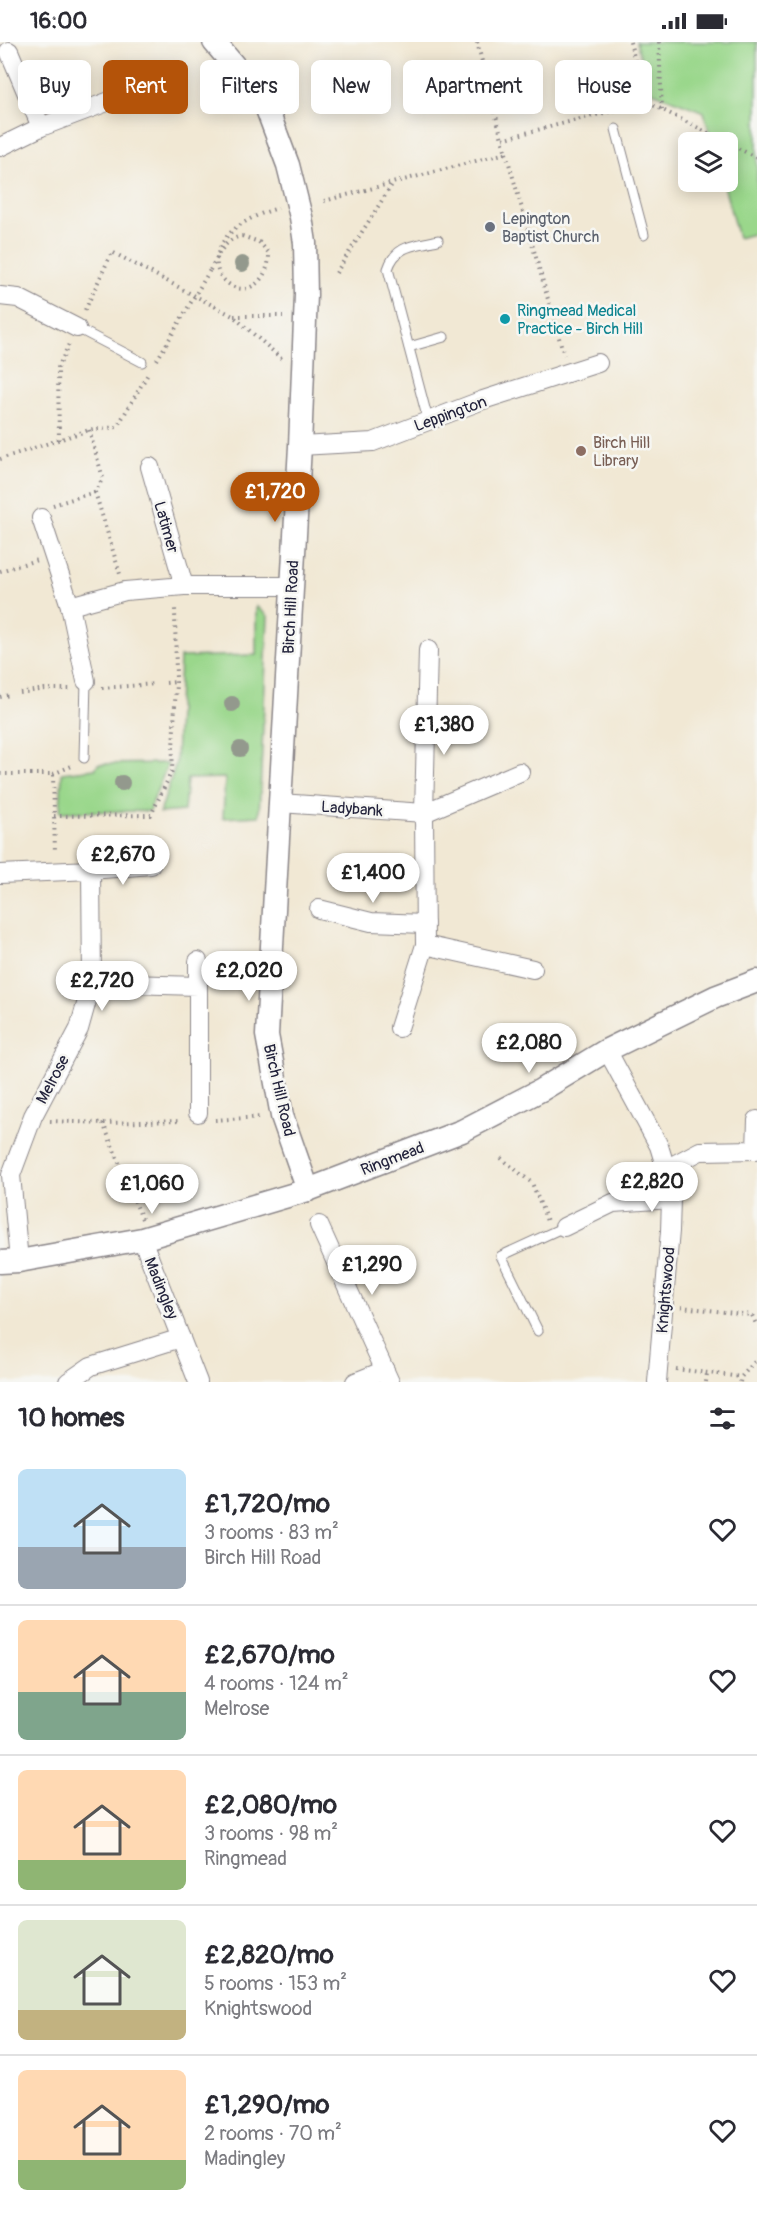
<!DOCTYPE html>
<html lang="en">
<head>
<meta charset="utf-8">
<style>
  :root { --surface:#fff; --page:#f7f7f7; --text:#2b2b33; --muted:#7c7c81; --line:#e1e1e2; --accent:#b45309 }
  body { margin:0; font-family:Pangolin,sans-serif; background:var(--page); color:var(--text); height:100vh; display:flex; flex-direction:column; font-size:22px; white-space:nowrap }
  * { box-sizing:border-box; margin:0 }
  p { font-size:20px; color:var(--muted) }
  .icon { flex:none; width:33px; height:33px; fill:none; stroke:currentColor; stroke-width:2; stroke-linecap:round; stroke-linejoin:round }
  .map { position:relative; height:1340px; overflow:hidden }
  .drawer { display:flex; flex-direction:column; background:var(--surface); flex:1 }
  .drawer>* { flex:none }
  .top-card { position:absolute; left:18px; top:18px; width:722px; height:54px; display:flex; gap:12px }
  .buttons { position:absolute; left:678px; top:90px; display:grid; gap:12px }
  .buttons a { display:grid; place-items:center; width:60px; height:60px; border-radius:9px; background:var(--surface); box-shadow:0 3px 15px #0003; font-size:30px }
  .price { position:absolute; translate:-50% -51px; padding:0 14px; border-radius:21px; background:#fff; color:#222; font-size:20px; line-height:39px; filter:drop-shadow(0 2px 3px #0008) }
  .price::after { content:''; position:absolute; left:50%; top:36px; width:18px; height:14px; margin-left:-9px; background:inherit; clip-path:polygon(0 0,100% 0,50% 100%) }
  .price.current { background:var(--accent); color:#fff }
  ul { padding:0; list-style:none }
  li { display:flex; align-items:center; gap:18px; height:150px; padding:0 18px }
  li+li { border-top:2px solid var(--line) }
  li span { display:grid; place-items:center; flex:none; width:168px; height:120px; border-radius:9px; color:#555 }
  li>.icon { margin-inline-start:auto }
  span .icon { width:72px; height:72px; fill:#fffc; stroke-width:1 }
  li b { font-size:26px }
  h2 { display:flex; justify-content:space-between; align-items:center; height:72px; padding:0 18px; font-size:26px }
  .tag { padding:0 21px; border-radius:9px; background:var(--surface); box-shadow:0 3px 15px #0003; font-size:21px; line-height:54px }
  .tag.current { background:var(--accent); color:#fff }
  .status { display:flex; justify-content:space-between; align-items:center; height:42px; padding:0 30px; background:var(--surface); direction:ltr }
  .status svg { height:16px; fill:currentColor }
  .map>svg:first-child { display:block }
</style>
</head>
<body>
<div class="status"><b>16:00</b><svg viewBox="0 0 49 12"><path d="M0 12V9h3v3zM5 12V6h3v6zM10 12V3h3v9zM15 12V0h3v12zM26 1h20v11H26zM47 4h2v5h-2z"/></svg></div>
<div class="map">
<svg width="757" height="1340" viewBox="0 0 757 1340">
  <rect width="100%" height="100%" fill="#f6f6f2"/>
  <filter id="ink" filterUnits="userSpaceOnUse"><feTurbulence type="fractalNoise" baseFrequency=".0167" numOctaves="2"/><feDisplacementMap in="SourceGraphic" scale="12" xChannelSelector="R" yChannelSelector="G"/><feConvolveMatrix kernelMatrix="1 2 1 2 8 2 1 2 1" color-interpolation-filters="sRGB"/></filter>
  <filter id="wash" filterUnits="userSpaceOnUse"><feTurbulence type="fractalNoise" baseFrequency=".008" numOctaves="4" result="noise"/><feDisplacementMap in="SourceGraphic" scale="24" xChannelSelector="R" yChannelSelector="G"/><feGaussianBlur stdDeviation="1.35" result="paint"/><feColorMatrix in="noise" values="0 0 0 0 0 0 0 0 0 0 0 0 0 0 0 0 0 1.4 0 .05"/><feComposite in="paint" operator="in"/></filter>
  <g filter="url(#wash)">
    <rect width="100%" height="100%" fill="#f1e8d4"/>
    <g fill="#9ad78b" stroke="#5e7c63" stroke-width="1.5">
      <polygon points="636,0 757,0 757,191 738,196 723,140 728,140 728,100 712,100 704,70 650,49"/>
      <polygon points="256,564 268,574 259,774 223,776 225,736 187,737 184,769 160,771 176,721 180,615 256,613"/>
      <polygon points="168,721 149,769 60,770 62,731 95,727 98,722"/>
    </g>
  </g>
  <g filter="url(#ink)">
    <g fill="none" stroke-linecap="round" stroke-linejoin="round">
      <g stroke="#8a8588" stroke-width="11">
        <g id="service">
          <polyline points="616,87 644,193"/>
          <polyline points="77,286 142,320"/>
          <polyline points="409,305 444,295"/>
          <path d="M428,378L388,227C396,202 415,204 438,198"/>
          <polyline points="84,716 86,639"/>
          <polyline points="538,1289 501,1214 564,1185"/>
        </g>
      </g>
      <g stroke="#8a8588" stroke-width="20">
        <g id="minor">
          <polyline points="9,9 41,85"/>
          <polyline points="0,105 41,85 123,54"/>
          <polyline points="0,254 18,256 77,286"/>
          <polyline points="300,404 373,400 483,358 598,321"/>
          <polyline points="150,425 184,544"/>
          <polyline points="41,476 70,564 125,549 184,544 291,544"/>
          <polyline points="70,564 86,639"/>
          <polyline points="428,608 424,771 520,730"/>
          <polyline points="280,761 424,771 425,903 399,986"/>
          <polyline points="91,828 151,823"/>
          <polyline points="0,832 91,828 92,941 79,987 33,1074 11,1133 19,1219"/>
          <polyline points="319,867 371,880 425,882"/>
          <polyline points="425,903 533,927"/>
          <polyline points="92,941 198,944 198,1071"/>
          <polyline points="198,944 198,919"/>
          <polyline points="607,1008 659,1104 666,1127 671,1157 670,1189 657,1340"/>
          <polyline points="666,1127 700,1109 756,1108 757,1078"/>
          <polyline points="319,1183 390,1340"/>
          <polyline points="564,1185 613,1161 671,1157"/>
          <polyline points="142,1197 198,1340"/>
          <polyline points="68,1340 91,1324 181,1296"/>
          <polyline points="355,1340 385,1328"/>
        </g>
      </g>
      <g stroke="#8a8588" stroke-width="25">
        <g id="tertiary">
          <polyline points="214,0 264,59 288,123 301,175 305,201 306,253 300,404 267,993 282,1074 308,1148"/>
          <polyline points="0,1220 19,1219 142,1197 308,1148 462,1089 541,1048 607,1008 715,955 757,939"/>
        </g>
      </g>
      <g stroke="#8a8588" stroke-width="4" stroke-dasharray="1.5 4.5" stroke-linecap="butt">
        <polyline points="477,0 502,97"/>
        <polyline points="630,0 646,60"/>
        <polyline points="659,0 662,68"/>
        <polyline points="728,101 757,116"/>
        <polyline points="506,111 564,313"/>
        <polyline points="324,159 506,111 502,97 647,60 726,100"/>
        <path d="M242,194L259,200L269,211C270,237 246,260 224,238C218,232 216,225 217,217C220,188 254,173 278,166"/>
        <polyline points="336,231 393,141"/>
        <polyline points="85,268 112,210 233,274 283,318"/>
        <polyline points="234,274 283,274"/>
        <polyline points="157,318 210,228"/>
        <polyline points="89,388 103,436 95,450 120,532"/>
        <polyline points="59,398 58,326 69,302"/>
        <polyline points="0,417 89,388 117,385 148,332"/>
        <polyline points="53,463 95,450"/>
        <polyline points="0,529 37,518"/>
        <polyline points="166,641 176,640"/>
        <polyline points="102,646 155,642"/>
        <polyline points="20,651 45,647 71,647"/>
        <polyline points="0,655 10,653"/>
        <polyline points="0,732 53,732 55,811"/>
        <polyline points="53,732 74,723"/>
        <polyline points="54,774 151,773 172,729 176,640 175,564"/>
        <polyline points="215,1078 262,1075"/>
        <polyline points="50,1079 103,1081 181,1079"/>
        <polyline points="103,1081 142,1177"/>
        <polyline points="501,1116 532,1141 547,1179"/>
        <polyline points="681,1265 752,1273 757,1284"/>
        <polyline points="676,1327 741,1335"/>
        <polyline points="706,1340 707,1331"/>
        <polyline points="740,1340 741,1335 757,1317"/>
      </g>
      <use href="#service" stroke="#fff" stroke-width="9"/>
      <use href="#minor" stroke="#fff" stroke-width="18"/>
      <use href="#tertiary" stroke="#fff" stroke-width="22"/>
      <path stroke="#8a8588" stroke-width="4" stroke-dasharray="1.5 4.5" stroke-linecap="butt" d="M210,228C218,214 224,197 242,194"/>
    </g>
    <g fill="#93998d">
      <circle cx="242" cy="222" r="8"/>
      <circle cx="232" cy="662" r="8"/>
      <circle cx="240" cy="707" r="8"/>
      <circle cx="122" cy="741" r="8"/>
    </g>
  </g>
  <circle fill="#6b7280" stroke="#f6f6f2" stroke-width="2" cx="490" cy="185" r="6"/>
  <circle fill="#0f9aa8" stroke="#f6f6f2" stroke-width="2" cx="505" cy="277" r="6"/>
  <circle fill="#8d6e63" stroke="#f6f6f2" stroke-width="2" cx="581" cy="409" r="6"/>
  <g text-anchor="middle" stroke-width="5" stroke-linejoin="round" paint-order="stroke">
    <g font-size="16" fill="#5b616d" stroke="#f6f6f2" text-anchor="start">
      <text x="502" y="182">Lepington<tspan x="502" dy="18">Baptist Church</tspan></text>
    </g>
    <g font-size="16" fill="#0d838f" stroke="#f6f6f2" text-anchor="start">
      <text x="517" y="274">Ringmead Medical<tspan x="517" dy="18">Practice - Birch Hill</tspan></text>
    </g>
    <g font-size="16" fill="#22223b" stroke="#f6f6f2">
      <text transform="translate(450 371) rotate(-20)" y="6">Leppington</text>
      <text transform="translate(167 485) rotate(74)" y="6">Latimer</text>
      <text transform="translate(290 565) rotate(-87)" y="6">Birch Hill Road</text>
      <text transform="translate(352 766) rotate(4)" y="6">Ladybank</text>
      <text transform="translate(52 1037) rotate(-62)" y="6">Melrose</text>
      <text transform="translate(280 1048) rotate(77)" y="6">Birch Hill Road</text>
      <text transform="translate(392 1116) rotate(-21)" y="6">Ringmead</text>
      <text transform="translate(162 1246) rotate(68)" y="6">Madingley</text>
      <text transform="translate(665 1248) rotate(-85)" y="6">Knightswood</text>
    </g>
    <g font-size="16" fill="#785e54" stroke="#f6f6f2" text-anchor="start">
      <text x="593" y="406">Birch Hill<tspan x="593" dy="18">Library</tspan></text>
    </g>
  </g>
</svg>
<div class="buttons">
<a><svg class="icon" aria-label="layers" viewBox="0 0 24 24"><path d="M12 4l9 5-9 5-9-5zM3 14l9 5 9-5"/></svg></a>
</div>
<b class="price current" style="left:275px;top:481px">£1,720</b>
<b class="price" style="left:444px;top:714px">£1,380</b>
<b class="price" style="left:123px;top:844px">£2,670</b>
<b class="price" style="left:373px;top:862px">£1,400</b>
<b class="price" style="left:249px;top:960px">£2,020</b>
<b class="price" style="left:102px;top:970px">£2,720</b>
<b class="price" style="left:529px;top:1032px">£2,080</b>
<b class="price" style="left:652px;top:1171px">£2,820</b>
<b class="price" style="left:152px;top:1173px">£1,060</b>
<b class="price" style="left:372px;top:1254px">£1,290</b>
<div class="top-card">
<a class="tag">Buy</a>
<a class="tag current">Rent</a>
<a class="tag">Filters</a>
<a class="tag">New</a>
<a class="tag">Apartment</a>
<a class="tag">House</a>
</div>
</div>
<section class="drawer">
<h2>10 homes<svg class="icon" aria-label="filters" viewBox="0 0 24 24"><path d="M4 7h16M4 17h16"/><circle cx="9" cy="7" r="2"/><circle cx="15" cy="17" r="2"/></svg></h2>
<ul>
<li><span style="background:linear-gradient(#bfe0f5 65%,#9aa5b1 0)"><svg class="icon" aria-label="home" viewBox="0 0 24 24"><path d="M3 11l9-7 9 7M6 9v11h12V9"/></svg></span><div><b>£1,720/mo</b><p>3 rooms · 83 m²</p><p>Birch Hill Road</p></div><svg class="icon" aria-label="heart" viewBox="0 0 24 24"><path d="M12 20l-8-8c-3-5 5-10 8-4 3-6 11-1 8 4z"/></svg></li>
<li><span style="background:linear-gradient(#ffd9b3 60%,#7fa58c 0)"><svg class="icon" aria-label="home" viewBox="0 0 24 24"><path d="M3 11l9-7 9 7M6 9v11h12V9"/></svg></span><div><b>£2,670/mo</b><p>4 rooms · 124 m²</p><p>Melrose</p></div><svg class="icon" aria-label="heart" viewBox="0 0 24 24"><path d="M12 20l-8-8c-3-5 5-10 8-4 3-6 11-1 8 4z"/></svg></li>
<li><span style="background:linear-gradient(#ffd9b3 75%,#8fb573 0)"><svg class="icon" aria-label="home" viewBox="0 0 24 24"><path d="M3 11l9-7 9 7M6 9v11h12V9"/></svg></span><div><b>£2,080/mo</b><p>3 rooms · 98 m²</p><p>Ringmead</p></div><svg class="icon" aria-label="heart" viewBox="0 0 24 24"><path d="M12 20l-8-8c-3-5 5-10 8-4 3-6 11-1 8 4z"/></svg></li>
<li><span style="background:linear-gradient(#dfe7d0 75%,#c2b280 0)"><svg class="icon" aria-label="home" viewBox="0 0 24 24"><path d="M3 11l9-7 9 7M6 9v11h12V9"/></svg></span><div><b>£2,820/mo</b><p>5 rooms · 153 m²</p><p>Knightswood</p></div><svg class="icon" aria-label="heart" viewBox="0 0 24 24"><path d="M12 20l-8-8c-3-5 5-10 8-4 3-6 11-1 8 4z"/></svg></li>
<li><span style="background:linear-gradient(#ffd9b3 75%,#8fb573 0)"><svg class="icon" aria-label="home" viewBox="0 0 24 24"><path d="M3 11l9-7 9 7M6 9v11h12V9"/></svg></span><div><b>£1,290/mo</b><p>2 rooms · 70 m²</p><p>Madingley</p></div><svg class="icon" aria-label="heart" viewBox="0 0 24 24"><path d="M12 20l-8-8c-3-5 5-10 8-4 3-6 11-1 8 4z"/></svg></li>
</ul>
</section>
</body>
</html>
